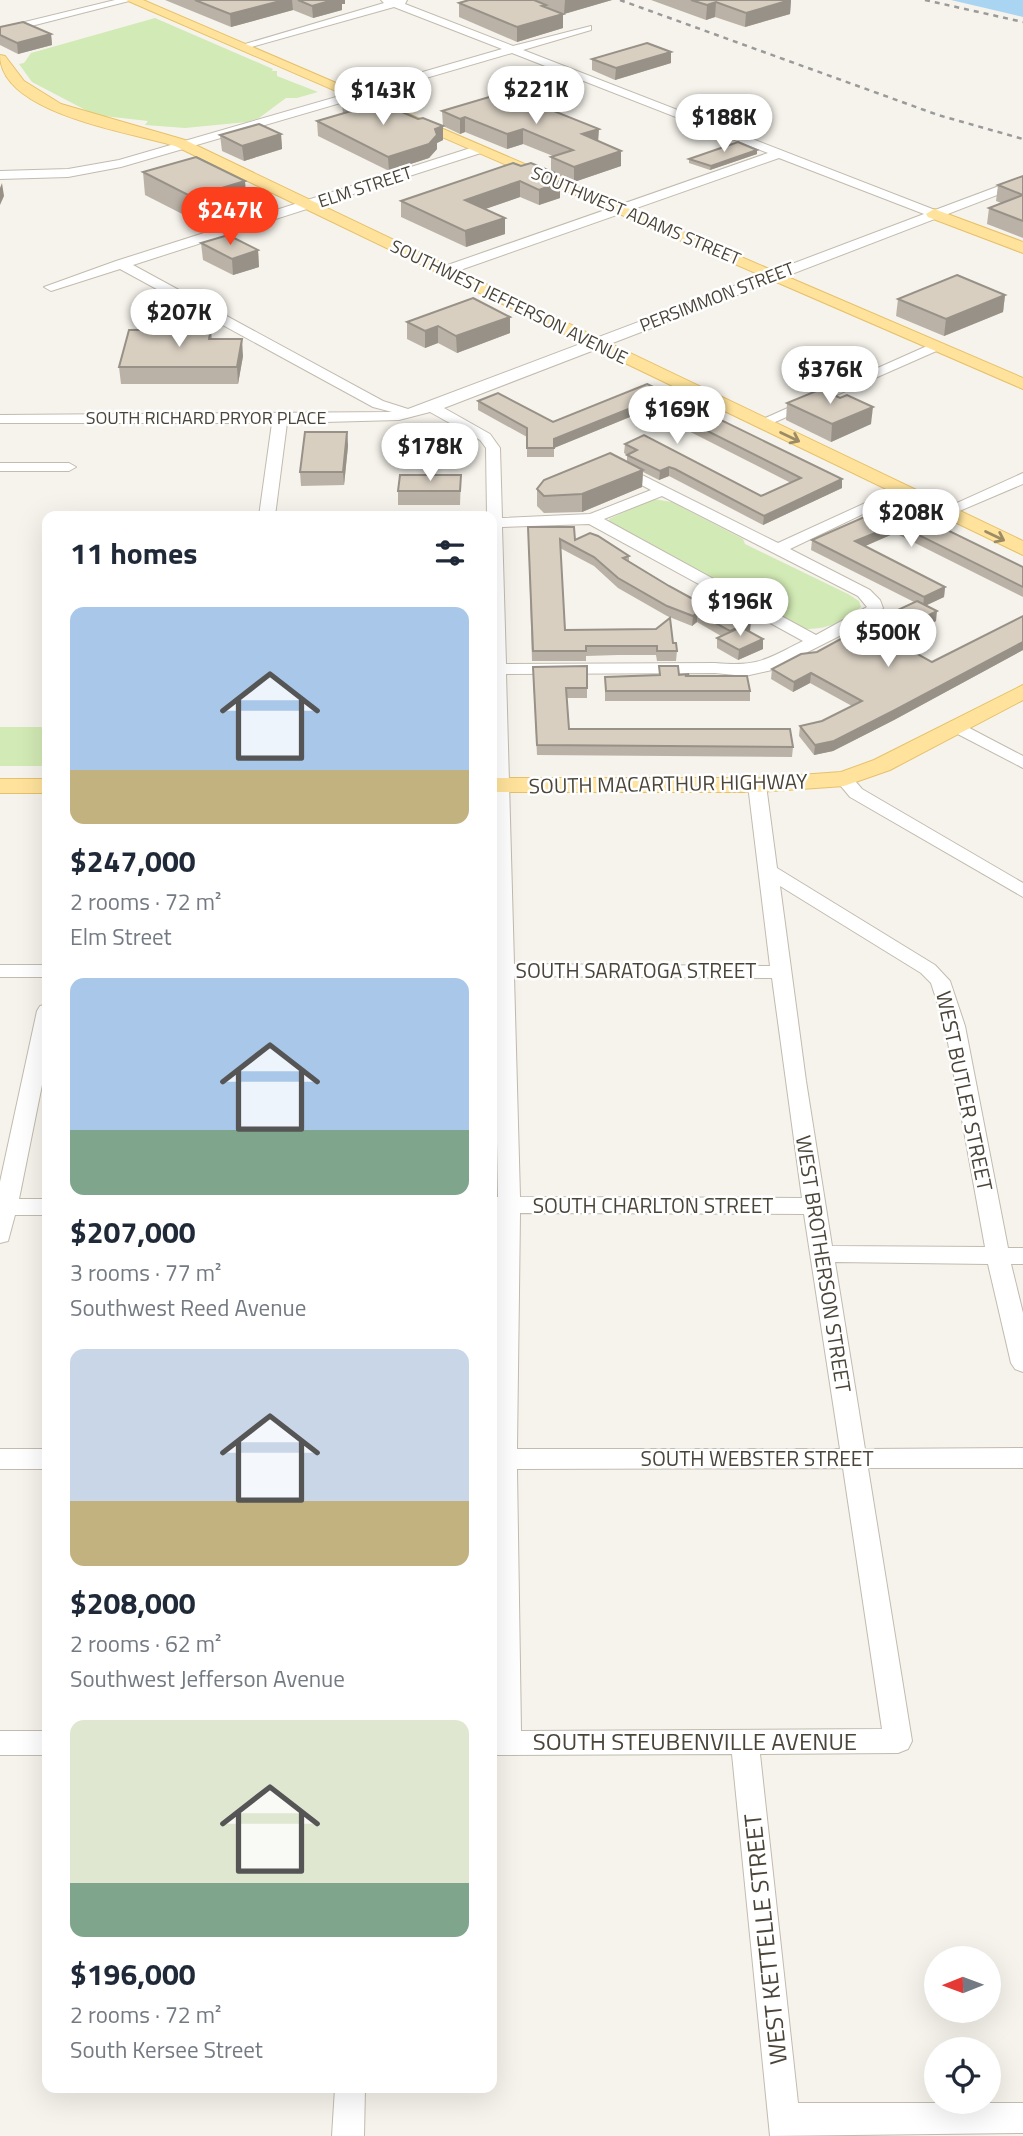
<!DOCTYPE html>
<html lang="en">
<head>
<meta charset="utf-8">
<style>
  :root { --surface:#fff; --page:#f6f6f7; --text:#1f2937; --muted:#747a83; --accent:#fc3f1d }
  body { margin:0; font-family:"Titillium Web",sans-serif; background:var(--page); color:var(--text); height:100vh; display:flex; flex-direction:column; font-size:26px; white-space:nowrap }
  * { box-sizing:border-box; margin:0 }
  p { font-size:23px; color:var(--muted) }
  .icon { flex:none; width:38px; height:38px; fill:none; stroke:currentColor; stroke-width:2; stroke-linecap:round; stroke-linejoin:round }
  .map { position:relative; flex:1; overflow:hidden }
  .panel { position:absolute; left:42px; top:511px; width:455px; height:1582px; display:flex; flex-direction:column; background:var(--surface); border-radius:14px; box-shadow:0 7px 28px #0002 }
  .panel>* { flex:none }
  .needle { width:46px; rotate:269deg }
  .buttons { position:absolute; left:924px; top:1946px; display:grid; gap:14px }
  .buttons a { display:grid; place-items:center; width:77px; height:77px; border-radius:50%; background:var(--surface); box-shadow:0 7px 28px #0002; font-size:35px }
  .price { position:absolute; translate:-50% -60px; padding:0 16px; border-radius:24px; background:#fff; color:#222; font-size:23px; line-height:46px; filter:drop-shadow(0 2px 4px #0008) }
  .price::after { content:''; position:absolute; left:50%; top:42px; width:21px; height:16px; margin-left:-10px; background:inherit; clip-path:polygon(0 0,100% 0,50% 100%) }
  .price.active { background:var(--accent); color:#fff }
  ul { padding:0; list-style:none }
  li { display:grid; align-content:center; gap:14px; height:371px; padding:0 28px }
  li span { display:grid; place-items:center; height:217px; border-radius:14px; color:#555 }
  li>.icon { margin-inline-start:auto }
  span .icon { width:126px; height:126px; fill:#fffc; stroke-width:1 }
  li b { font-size:30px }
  h2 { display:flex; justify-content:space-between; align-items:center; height:84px; padding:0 28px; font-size:30px }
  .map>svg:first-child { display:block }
</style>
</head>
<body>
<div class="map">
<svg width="1023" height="2136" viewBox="0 0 1023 2136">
  <rect width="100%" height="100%" fill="#f6f3ec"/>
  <g fill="#d2eab5">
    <polygon points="155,18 273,69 272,71 277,71 277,76 318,92 297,98 286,98 259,118 247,122 185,128 145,125 148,121 95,115 32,82 19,64 24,63 31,53"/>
    <path d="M653,499L672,502L743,539L745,544L848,594L859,601L861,607C847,623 819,632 798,628L789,620L609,523V519Z"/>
    <rect x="0" y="727" width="47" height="39"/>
  </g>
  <polygon fill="#a9d4f2" points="951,0 1023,0 1023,17"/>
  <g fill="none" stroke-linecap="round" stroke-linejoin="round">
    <g stroke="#c2bbae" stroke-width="2">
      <g id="minor">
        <polygon points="115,0 133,0 0,34 0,28"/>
        <path d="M381,0H407L405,4L513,46L591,26V30L523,50L935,210L1023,177V185L444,408L490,434L500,448L502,518L590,514L651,490L613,470L611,467L613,464L618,463L778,543L898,488H908L911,491L790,549L870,590L880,600L883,608L875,618L772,670L745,676L715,673L506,674L514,964L770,966L748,785L757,780L766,785L777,868L935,965L950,981L965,1026L1008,1248H1023V1264H1011L1023,1313V1372L1015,1369L1011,1363L988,1264L835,1262L865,1449L1023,1448V1468H868L912,1741L908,1749L898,1753L760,1754L798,2103H1023V2133L770,2136L732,1754L492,1755V1407L497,1213H492V1197H498L494,976H492V964H494L492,516H487L486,448L480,440L430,412L399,420L287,423L275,516H259L272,423H0V415L392,412L373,407L120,269L51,291L44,287L116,261L480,145L486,149L484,152L133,265L383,401L408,409L924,214L779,158L449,274H439V268L768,153L512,53L121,167L68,177L0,179V171L68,169L119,160L502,49L394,7L244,49L235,47L384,3ZM662,496L858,596L867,607L816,635L604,519ZM589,524L803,641C765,660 758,667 715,663L506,664L502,527ZM780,886L921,973L931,983L945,1026L985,1247L832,1246L806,1081ZM514,976L772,978L802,1198L520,1197ZM520,1213L804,1214L840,1449H517ZM843,1468L882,1729L521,1731L517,1469Z"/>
        <polygon points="936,342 943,346 941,349 766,426 756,426 754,423"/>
        <polygon points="0,463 69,463 76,467 69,471 0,471"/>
        <polygon points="1023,473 1023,484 950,515 945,517 937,512"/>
        <polygon points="956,721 1023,756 1023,768 950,730 947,726 950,722"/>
        <polygon points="844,774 850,775 862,789 1023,883 1023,897 850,797 835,779"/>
        <rect x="0" y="965" width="47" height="12"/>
        <polygon points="47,1004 47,1060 19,1199 47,1199 47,1215 15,1215 8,1241 0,1243 0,1182 37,1011 40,1006"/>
        <rect x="0" y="1449" width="47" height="20"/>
        <rect x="0" y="1731" width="47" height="24"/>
        <polygon points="335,2088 365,2088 364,2136 332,2136"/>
      </g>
    </g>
    <g stroke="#e6c16a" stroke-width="2">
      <g id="major">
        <polygon points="126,0 143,0 1023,378 1023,389"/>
        <path d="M0,55L5,56L24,81L61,104L185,140L1023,541V555L175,146C130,132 0,114 0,55Z"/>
        <polygon points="934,209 1023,242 1023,253 928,217 926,214"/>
        <polygon points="1023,685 1023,700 890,770 844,786 757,792 492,792 492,778 757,778 841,772 874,760"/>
        <rect x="0" y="779" width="47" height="14"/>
      </g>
    </g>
    <use href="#minor" fill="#fff" fill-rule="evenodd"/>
    <use href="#major" fill="#ffe39c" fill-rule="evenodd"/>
    <g stroke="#9a9a9a" stroke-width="2.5" stroke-dasharray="5 5" stroke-linecap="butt">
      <polyline points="620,0 938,115 1023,139"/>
      <polyline points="925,0 1023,22"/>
    </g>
  </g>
  <g fill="#bab2a6">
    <polygon points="165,0 345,0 345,4 342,4 342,10 313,18 293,10 231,27"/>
    <polygon points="469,0 612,0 564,14 547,8 563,28 517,42 459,17 459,3"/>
    <polygon points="651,0 791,0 790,14 745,27 715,17 706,20"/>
    <polygon points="0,27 51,34 52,45 18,54 0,45"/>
    <polygon points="592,59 671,63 615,80 592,70"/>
    <polygon points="342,102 443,140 437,143 437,149 429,158 389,171 318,136 317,121 343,114"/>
    <polygon points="442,111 598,141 621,166 574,182 555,174 555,180 560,182 560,198 539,205 520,197 485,209 505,234 466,247 401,217 401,201 521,166 551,171 551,157 553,156 523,144 507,149 465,132 460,134 443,126"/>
    <polygon points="281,134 282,149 244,161 222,151 220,135"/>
    <polygon points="757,150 757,154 710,170 689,163 689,159"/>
    <polygon points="143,172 247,204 194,220 145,195"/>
    <polygon points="1023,176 1023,238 987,224 989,208 1001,203 996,201 998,185"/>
    <polygon points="201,243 258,250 259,267 233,275 203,260"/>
    <polygon points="1005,295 1003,312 944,336 896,316 898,299"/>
    <polygon points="407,322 510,333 457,353 438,343 425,348 407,339"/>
    <polygon points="211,329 212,339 243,356 238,384 121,384 119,367"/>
    <polygon points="647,384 842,479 842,488 763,525 669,476 659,480 643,472 642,487 582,512 544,513 537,506 537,489 627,462 627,455 624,453 625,444 761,496 791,483 647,410 554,448 554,457 527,457 527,437 478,410 478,401 553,422"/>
    <polygon points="787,403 871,424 831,442 786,420"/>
    <polygon points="347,432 348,446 344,485 301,486 300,472"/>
    <polygon points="461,475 460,505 398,505 398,491"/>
    <polygon points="894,504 1023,567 1023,597 895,533 865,546 945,587 944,597 926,605 936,621 896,642 932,662 1023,616 1023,650 894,720 833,751 814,755 799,736 800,726 822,721 852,706 810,683 793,692 771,679 772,669 817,652 848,635 848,633 914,602 811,550 812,540"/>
    <polygon points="528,527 629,556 629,562 669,586 763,639 763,649 738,660 717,648 717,638 721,636 697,622 692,626 667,616 618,588 594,566 560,548 565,630 673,643 677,651 676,661 657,661 656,655 618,655 586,656 586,661 532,661"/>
    <polygon points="659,666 679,675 689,674 689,676 750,691 750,701 605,701 605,677 659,675"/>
    <polygon points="533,676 587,688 587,698 567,698 569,729 793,747 792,757 537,755"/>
  </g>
  <g fill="#979187">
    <polygon points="284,0 292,0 293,10 231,27 230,14"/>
    <polygon points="333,0 345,0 345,4 342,4 342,10 313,18 312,6"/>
    <polygon points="565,0 612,0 564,14"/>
    <polygon points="791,0 790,14 745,27 746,13"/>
    <polygon points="716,2 715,17 706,20 707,5"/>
    <polygon points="563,14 563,28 517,42 517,27"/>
    <polygon points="51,34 52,45 18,54 17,43"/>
    <polygon points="671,52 671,63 615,80 616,68"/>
    <polygon points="465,117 465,132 460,134 460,119"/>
    <polygon points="443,126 443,140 437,143 437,149 429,158 389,171 388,157 435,129"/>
    <polygon points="523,129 523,144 507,149 507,134"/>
    <polygon points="599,129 598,144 582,134"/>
    <polygon points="281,134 282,149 244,161 242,146"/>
    <polygon points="757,150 757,154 710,170 711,166"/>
    <polygon points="621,151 621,166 574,182 574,167"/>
    <polygon points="555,173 555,184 560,182 560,198 539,205 539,190 546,176"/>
    <polygon points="245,181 247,204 194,220 192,197"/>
    <polygon points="520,181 520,197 465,216 465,200"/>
    <polygon points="2,183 4,196 0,205 0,188"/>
    <polygon points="505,218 505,234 466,247 465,231"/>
    <polygon points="258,250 259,267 233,275 232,259"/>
    <polygon points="1005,295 1003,312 944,336 946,319"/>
    <polygon points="510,317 510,333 457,353 456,336"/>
    <polygon points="438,326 438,343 425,348 425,331"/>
    <polygon points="242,339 243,356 238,384 237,367"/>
    <polygon points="648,401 647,410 554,448 554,439"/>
    <polygon points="873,407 871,424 831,442 832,424"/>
    <polygon points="347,432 348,446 344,485 343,472"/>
    <polygon points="669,467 669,476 659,480 660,471"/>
    <polygon points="643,470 642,487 582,512 582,494"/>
    <polygon points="842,479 842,488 763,525 764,516"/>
    <polygon points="897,524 895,533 854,551 855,541"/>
    <polygon points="945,587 944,597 923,607 924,597"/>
    <polygon points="937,611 936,621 886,647 887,637"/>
    <polygon points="697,613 697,622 692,626 693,616"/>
    <polygon points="751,622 750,631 730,631"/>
    <polygon points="763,639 763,649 738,660 739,650"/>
    <polygon points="1023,642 1023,650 894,720 833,751 814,755 815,745"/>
    <polygon points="811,673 810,683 793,692 794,682"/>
  </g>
  <g fill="#d8cfc1" stroke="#979187" stroke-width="2">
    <polygon points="195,0 284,0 230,14"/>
    <polygon points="298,0 333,0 312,6"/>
    <polygon points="469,0 534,0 546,5 542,6 563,14 517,27 459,3"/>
    <polygon points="691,0 790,0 746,13 716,2 707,5"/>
    <polygon points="23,22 51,34 17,43 0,35 0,27"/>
    <polygon points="647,43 671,52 616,68 592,59"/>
    <polygon points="506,92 599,129 582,134 621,151 574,167 551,157 573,150 523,129 507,134 465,117 460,119 442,111"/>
    <polygon points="365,96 418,119 423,118 443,126 435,129 437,135 429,144 388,157 317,121 358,109 342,102"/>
    <polygon points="259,124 281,134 242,146 220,135"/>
    <polygon points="738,142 757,150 711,166 689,159"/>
    <polygon points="196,157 245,181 192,197 143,172"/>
    <polygon points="513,163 521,166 531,163 555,173 546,176 560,182 539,190 520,181 465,200 505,218 465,231 401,201"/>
    <polygon points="1023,176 1023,221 989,208 1023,195 998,185"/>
    <polygon points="228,235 258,250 232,259 201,243"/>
    <polygon points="957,275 1005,295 946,319 898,299"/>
    <polygon points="473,298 510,317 456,336 438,326 425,331 407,322"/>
    <polygon points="211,329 209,339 242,339 237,367 119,367 129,330"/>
    <polygon points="647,384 842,479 764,516 675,469 669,467 660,471 627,455 637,450 625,444 644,435 761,496 801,478 648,401 554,439 554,448 527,448 527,428 478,401 498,393 553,422"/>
    <polygon points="821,389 840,398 847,395 873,407 832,424 787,403"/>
    <polygon points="305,432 347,432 343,472 300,472"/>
    <polygon points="610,453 643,470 582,494 544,496 537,489 544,480"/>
    <polygon points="400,475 461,475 460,491 398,491"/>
    <polygon points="894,504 1023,567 1023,587 897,524 855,541 945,587 924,597 812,540"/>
    <polygon points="528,527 574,527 575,540 590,533 598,536 629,556 623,558 669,586 691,598 715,606 720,604 751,622 730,631 697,613 693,616 667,606 618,578 594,557 560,539 565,630 656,629 670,618 673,643 676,643 677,651 657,651 657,646 586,646 586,651 533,651"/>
    <polygon points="917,601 937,611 887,637 932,662 1023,616 1023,642 895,710 834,741 815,745 800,726 822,721 862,701 811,673 794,682 772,669 801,654 817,652 850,634 848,633"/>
    <polygon points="741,627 763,639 739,650 717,638"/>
    <polygon points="587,666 587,688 566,688 569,729 790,729 793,747 537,745 533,667"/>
    <polygon points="659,666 678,666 679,675 689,674 685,676 747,676 750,691 606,691 605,677 660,675"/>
  </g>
  <defs><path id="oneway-shaft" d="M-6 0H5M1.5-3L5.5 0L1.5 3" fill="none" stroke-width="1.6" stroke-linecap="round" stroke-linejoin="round" transform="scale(1.75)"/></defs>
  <g stroke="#9c8c66">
    <use href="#oneway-shaft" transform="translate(790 437) rotate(26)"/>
    <use href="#oneway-shaft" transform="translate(995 536) rotate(26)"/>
  </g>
  <g text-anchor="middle" stroke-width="5" stroke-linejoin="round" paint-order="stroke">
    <g font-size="18" fill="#4b4439" stroke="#fff">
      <text transform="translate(365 187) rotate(-18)" y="6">ELM STREET</text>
      <text transform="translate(636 216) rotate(23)" y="6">SOUTHWEST ADAMS STREET</text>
      <text transform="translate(717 297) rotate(-21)" y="6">PERSIMMON STREET</text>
      <text transform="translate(509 302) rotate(26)" y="6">SOUTHWEST JEFFERSON AVENUE</text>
      <text x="206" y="424">SOUTH RICHARD PRYOR PLACE</text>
    </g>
    <g font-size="21" fill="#4b4439" stroke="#fff">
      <text transform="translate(668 784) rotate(-1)" y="7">SOUTH MACARTHUR HIGHWAY</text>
      <text x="636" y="978">SOUTH SARATOGA STREET</text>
      <text transform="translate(964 1091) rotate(78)" y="7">WEST BUTLER STREET</text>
      <text x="653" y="1213">SOUTH CHARLTON STREET</text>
      <text transform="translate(823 1264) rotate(81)" y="7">WEST BROTHERSON STREET</text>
      <text x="757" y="1466">SOUTH WEBSTER STREET</text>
    </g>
    <g font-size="24" fill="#4b4439" stroke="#fff">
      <text x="695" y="1750">SOUTH STEUBENVILLE AVENUE</text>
      <text transform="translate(766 1939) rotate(-96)" y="8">WEST KETTELLE STREET</text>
    </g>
  </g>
</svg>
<div class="buttons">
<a><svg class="needle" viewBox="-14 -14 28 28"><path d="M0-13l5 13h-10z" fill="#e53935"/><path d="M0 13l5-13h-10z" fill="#747a83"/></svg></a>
<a><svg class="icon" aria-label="locate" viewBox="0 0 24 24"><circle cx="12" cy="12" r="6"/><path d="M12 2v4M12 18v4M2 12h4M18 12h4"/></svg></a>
</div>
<b class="price" style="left:536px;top:126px">$221K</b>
<b class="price" style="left:383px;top:127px">$143K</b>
<b class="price" style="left:724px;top:154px">$188K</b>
<b class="price active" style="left:230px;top:247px">$247K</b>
<b class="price" style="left:179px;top:349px">$207K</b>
<b class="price" style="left:830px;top:406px">$376K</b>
<b class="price" style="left:677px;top:446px">$169K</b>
<b class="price" style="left:430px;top:483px">$178K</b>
<b class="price" style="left:911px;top:549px">$208K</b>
<b class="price" style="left:740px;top:638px">$196K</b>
<b class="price" style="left:888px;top:669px">$500K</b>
<section class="panel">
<h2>11 homes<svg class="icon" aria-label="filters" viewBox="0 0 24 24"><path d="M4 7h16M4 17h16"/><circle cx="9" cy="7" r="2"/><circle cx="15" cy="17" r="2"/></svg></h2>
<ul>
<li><span style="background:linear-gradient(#a9c7e8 75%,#c2b280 0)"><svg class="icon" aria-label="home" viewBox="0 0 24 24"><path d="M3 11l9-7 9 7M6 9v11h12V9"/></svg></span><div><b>$247,000</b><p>2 rooms · 72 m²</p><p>Elm Street</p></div></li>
<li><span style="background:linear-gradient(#a9c7e8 70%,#7fa58c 0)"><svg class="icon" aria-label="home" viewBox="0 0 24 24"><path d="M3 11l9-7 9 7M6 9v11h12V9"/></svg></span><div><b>$207,000</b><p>3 rooms · 77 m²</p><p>Southwest Reed Avenue</p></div></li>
<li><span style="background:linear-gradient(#c9d6e8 70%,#c2b280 0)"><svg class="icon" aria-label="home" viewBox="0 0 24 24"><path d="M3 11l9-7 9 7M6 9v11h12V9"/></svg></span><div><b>$208,000</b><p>2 rooms · 62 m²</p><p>Southwest Jefferson Avenue</p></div></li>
<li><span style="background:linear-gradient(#dfe7d0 75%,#7fa58c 0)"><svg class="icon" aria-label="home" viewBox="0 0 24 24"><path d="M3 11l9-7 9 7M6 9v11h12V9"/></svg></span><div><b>$196,000</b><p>2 rooms · 72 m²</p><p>South Kersee Street</p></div></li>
</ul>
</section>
</div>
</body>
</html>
